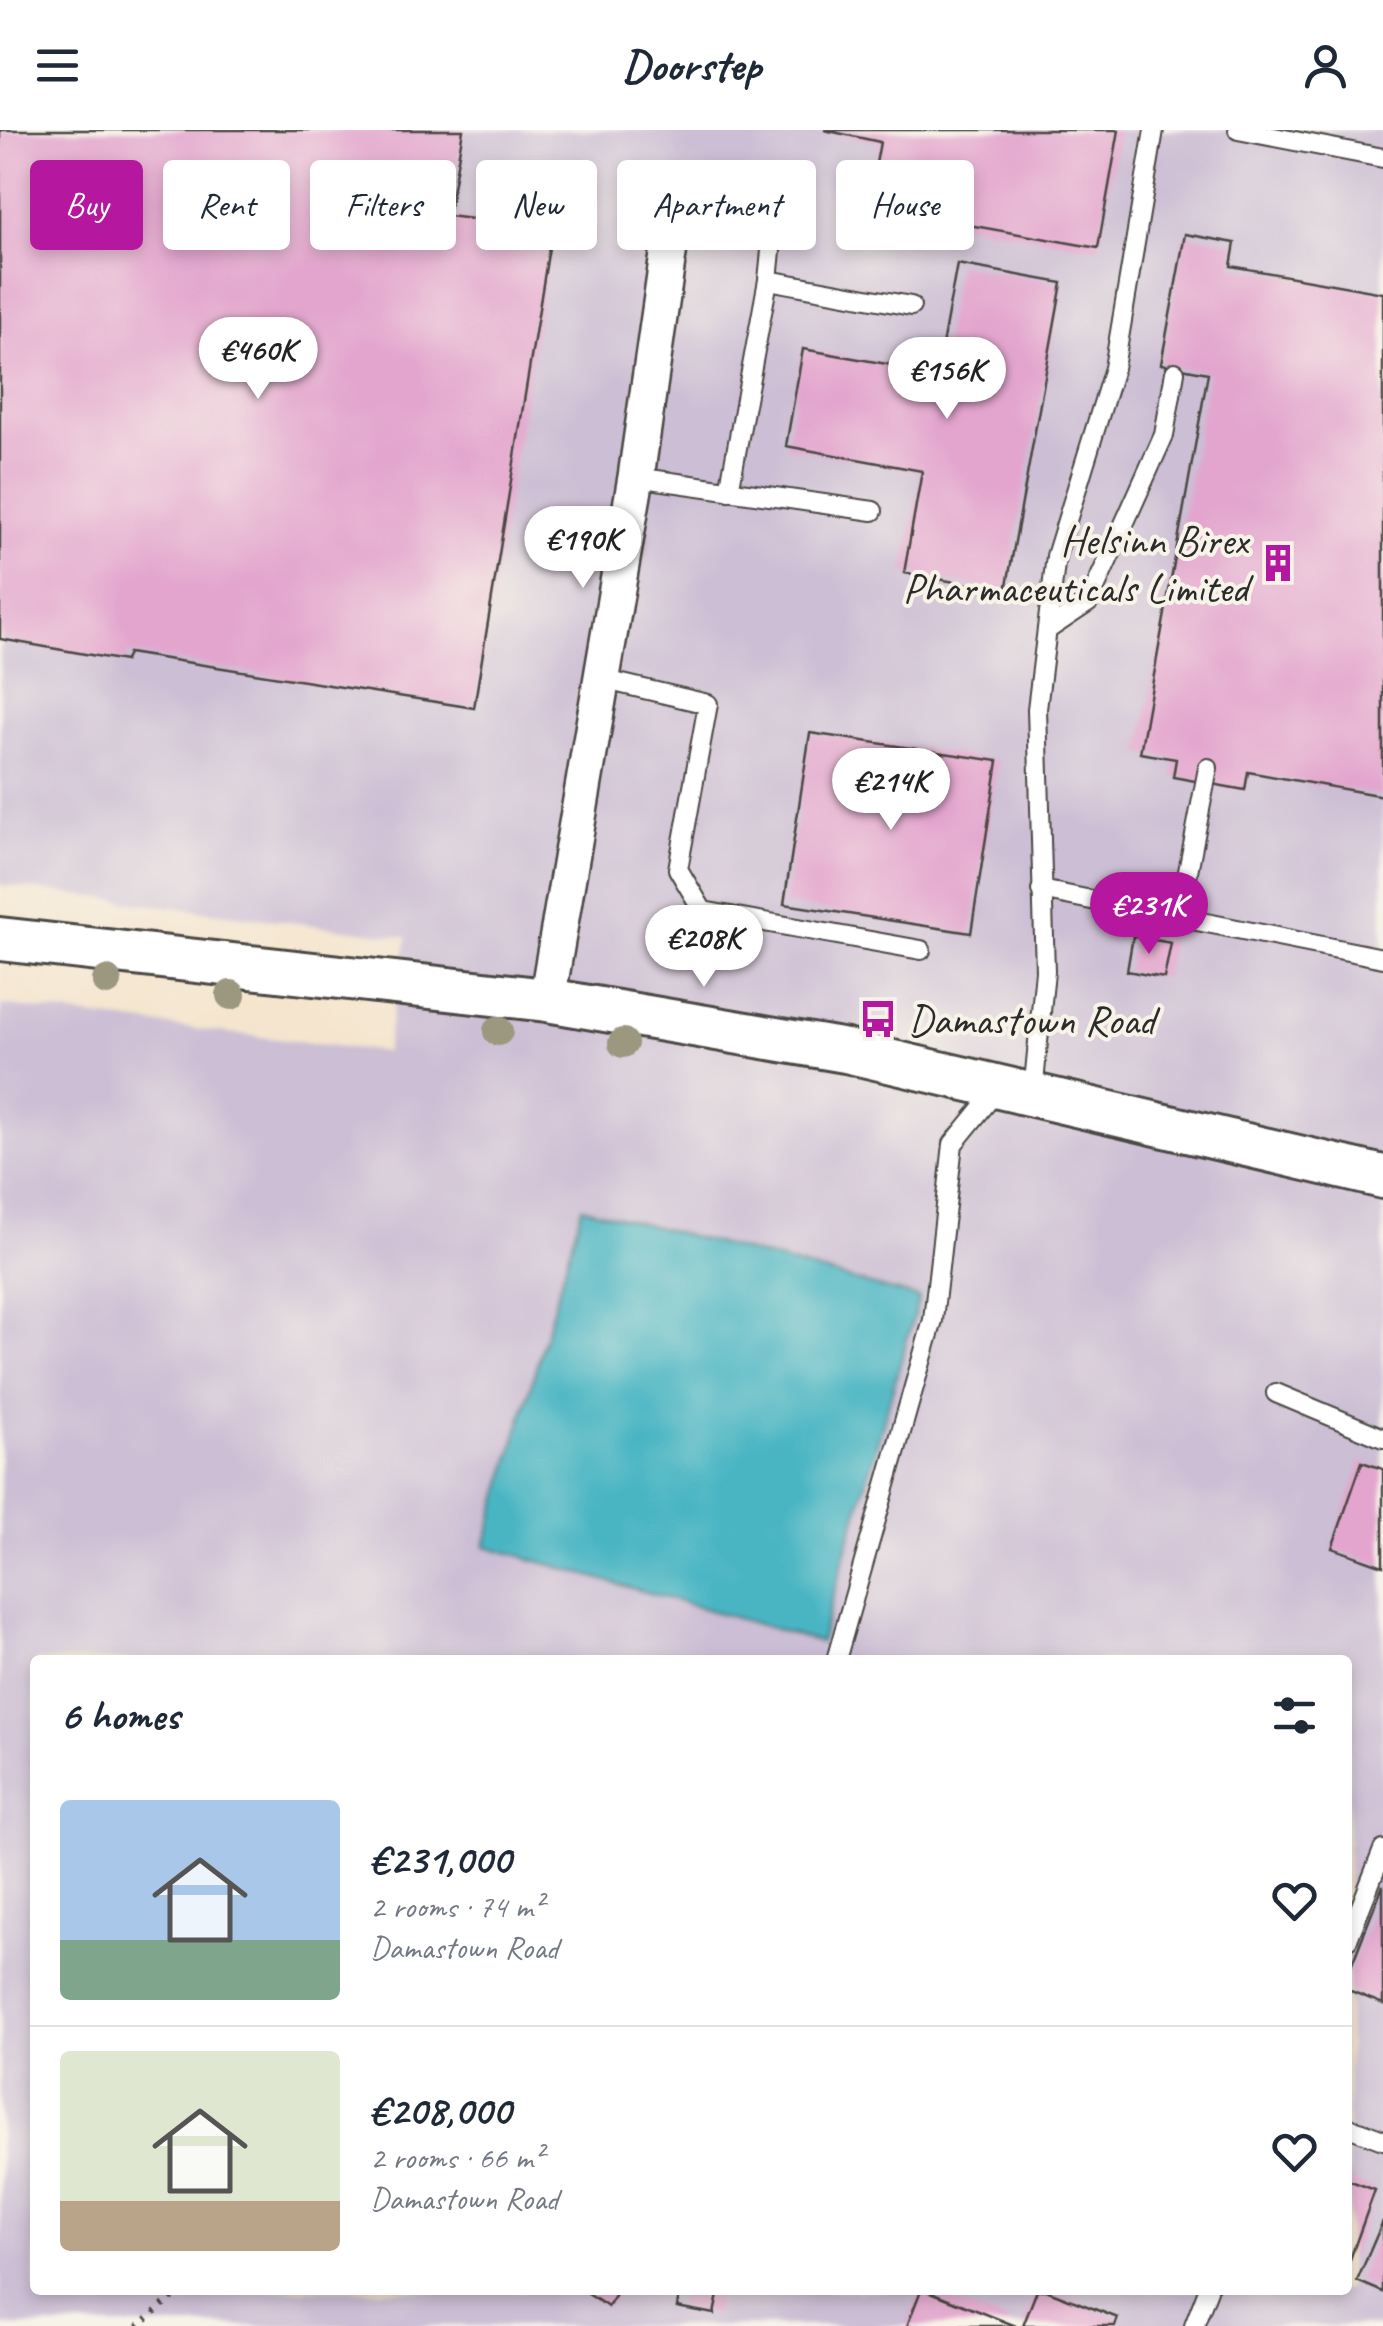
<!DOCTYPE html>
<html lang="en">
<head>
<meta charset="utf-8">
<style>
  :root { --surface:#fff; --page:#f6f6f7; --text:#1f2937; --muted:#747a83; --line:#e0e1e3; --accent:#b5179e }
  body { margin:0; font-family:Caveat,sans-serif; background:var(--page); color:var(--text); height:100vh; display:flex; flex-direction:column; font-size:38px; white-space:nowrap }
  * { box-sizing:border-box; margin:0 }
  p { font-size:32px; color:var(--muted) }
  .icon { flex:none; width:55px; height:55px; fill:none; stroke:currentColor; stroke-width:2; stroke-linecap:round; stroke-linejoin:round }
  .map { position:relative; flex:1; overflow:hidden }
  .side { position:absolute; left:30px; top:1525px; width:1322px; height:640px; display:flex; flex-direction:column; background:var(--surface); border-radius:10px; box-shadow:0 5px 15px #0003 }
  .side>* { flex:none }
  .hud { position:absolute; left:30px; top:30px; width:1325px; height:90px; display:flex; gap:20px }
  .price { position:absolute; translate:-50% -85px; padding:0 22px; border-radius:35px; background:#fff; color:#222; font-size:32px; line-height:65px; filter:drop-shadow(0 2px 5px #0008) }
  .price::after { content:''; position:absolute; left:50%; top:60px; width:30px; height:22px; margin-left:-15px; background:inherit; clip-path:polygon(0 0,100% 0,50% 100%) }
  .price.selected { background:var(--accent); color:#fff }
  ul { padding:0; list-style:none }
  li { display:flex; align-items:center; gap:30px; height:250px; padding:0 30px }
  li+li { border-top:2px solid var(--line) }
  li span { display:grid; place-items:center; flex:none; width:280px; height:200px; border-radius:10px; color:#555 }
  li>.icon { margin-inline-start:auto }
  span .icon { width:120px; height:120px; fill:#fffc; stroke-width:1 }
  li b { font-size:42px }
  h2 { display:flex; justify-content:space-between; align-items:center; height:120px; padding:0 30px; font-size:42px }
  .tag { padding:0 35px; border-radius:10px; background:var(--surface); box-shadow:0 5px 15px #0003; font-size:35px; line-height:90px }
  .tag.selected { background:var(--accent); color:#fff }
  header { display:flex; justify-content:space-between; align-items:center; height:130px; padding:0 30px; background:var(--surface); font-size:45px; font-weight:600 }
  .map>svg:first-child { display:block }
</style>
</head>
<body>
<header><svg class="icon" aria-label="menu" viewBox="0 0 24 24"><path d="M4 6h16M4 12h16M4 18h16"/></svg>Doorstep<svg class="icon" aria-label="person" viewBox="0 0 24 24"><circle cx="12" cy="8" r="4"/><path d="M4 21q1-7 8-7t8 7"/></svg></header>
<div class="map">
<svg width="1383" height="2196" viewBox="0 0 1383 2196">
  <rect width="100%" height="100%" fill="#f7f3e8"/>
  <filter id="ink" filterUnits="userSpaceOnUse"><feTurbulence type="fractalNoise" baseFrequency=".01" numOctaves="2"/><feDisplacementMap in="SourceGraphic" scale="20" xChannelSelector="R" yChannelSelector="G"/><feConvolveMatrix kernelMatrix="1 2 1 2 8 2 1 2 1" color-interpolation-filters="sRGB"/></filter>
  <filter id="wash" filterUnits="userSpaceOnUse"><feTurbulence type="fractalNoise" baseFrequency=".0048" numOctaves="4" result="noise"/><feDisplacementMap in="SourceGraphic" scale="40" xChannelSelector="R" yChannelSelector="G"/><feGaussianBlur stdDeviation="2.25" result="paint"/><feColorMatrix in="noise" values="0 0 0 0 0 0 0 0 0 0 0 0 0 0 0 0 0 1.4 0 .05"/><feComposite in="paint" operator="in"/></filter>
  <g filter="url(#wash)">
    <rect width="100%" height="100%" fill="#f5e5ce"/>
    <path fill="#ccbed4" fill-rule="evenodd" d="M0,0H1383V2196H0V875L385,922L407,807L0,755ZM35,1530H1348V2160H35Z"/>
    <polygon fill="#48b5c3" stroke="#3a7077" stroke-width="2.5" points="582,1077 919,1168 820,1512 485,1416"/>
    <g id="blocks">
      <g fill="#e3a5ce">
        <polygon points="0,0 463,0 448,86 552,99 474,578 128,523 125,531 0,509"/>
        <polygon points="824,0 1119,0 1098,118 868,77 880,12"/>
        <polygon points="1185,104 1235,113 1231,136 1383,163 1383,666 1248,642 1245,660 1173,647 1176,629 1140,623 1208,243 1161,234"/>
        <polygon points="957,134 1062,153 1006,461 904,443 922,341 786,316 803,219 937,243"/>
        <polygon points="810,603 998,631 971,803 784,774"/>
        <polygon points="1133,806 1171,813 1164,848 1127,841"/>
        <polygon points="1362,1332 1383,1339 1383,1436 1332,1418"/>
        <polygon points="1383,1755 1383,1874 1348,1860 1348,1844"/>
        <polygon points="1348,2050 1375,2060 1348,2135"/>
        <polygon points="1383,2091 1383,2162 1357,2151"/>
        <polygon points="582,2160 619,2160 608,2177"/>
        <polygon points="680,2160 719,2160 714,2184 677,2177"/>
        <polygon points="921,2160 926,2160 1016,2196 907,2196"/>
        <polygon points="1037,2160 1046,2160 1118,2188 1115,2196 1023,2196"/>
      </g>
    </g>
  </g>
  <g filter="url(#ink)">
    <use href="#blocks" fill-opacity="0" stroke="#494743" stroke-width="2.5"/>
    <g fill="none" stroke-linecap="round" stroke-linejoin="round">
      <g stroke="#494743" stroke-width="22">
        <g id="service">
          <polyline points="1238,0 1383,28"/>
          <polyline points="768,150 911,176"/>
          <polyline points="636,347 873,381"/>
          <polyline points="729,361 768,150 775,82"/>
          <polyline points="1047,500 1089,472 1164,305 1175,242"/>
          <polyline points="601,549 708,574 678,739 703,781 921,820"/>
          <polyline points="1041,760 1383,828"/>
          <polyline points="1179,788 1208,638"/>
          <polyline points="1033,963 1045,841 1037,579 1056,426 1114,238 1154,0"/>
          <polyline points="1276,1263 1383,1308"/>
          <polyline points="836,1530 933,1190 953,1014 997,960"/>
          <polyline points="1348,1809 1383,1720"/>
          <polyline points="1348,1997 1383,2010"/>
          <polyline points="1194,2196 1208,2160"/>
        </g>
      </g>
      <g stroke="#494743" stroke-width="40">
        <polyline id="minor" points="547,870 636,347 677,62"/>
      </g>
      <g stroke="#494743" stroke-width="48">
        <polyline id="tertiary" points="0,809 547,870 846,921 1383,1047"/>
      </g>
      <polyline stroke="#494743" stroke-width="6" stroke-dasharray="2.5 8" stroke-linecap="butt" points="138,2196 181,2160"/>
      <use href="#service" stroke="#fff" stroke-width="18"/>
      <use href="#minor" stroke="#fff" stroke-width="35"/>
      <use href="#tertiary" stroke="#fff" stroke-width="42"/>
    </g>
    <g fill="#9b987f">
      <circle cx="107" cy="851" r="15"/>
      <circle cx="231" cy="865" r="15"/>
      <circle cx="498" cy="901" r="15"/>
      <circle cx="623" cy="913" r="15"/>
    </g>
  </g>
  <defs>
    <g id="building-bare" transform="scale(3)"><path d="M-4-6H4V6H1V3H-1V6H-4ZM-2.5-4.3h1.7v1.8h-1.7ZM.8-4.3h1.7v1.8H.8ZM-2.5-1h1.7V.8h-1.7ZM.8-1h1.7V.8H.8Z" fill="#b5179e" stroke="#f7f3e8" stroke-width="2.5" paint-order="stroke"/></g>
    <g id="bus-bare" transform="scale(3)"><path d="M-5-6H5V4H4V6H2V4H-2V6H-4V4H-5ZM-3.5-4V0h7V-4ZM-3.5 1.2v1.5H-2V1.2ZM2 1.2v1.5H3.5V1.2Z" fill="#b5179e" stroke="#f7f3e8" stroke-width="2.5" paint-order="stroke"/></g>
  </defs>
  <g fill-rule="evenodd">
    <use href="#building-bare" x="1278" y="433"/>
    <use href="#bus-bare" x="878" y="889"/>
  </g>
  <g text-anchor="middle" stroke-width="8" stroke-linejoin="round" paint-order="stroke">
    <g font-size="42" fill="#2b2b2b" stroke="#f7f3e8" text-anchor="end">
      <text x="1248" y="424">Helsinn Birex<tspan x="1248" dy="48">Pharmaceuticals Limited</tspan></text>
      <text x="908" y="904" text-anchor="start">Damastown Road</text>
    </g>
  </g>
</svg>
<b class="price" style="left:258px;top:272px">€460K</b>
<b class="price" style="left:947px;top:292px">€156K</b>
<b class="price" style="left:583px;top:461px">€190K</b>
<b class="price" style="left:891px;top:703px">€214K</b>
<b class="price selected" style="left:1149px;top:827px">€231K</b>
<b class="price" style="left:704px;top:860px">€208K</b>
<div class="hud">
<a class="tag selected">Buy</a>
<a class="tag">Rent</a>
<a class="tag">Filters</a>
<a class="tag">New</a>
<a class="tag">Apartment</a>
<a class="tag">House</a>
</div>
<section class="side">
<h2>6 homes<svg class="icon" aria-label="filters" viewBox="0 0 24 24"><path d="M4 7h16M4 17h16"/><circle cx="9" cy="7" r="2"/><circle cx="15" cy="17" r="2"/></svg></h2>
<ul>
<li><span style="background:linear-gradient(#a9c7e8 70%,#7fa58c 0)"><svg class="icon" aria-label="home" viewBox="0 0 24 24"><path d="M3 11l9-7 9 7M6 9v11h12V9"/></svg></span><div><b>€231,000</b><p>2 rooms · 74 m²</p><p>Damastown Road</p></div><svg class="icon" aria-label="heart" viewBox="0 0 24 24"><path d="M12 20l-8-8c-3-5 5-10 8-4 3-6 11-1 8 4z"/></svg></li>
<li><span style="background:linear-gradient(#dfe7d0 75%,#b9a48a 0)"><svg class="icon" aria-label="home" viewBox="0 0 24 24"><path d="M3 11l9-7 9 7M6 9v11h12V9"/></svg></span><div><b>€208,000</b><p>2 rooms · 66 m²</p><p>Damastown Road</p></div><svg class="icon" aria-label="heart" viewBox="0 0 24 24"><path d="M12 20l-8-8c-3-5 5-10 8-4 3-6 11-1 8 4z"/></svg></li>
</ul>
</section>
</div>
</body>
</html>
